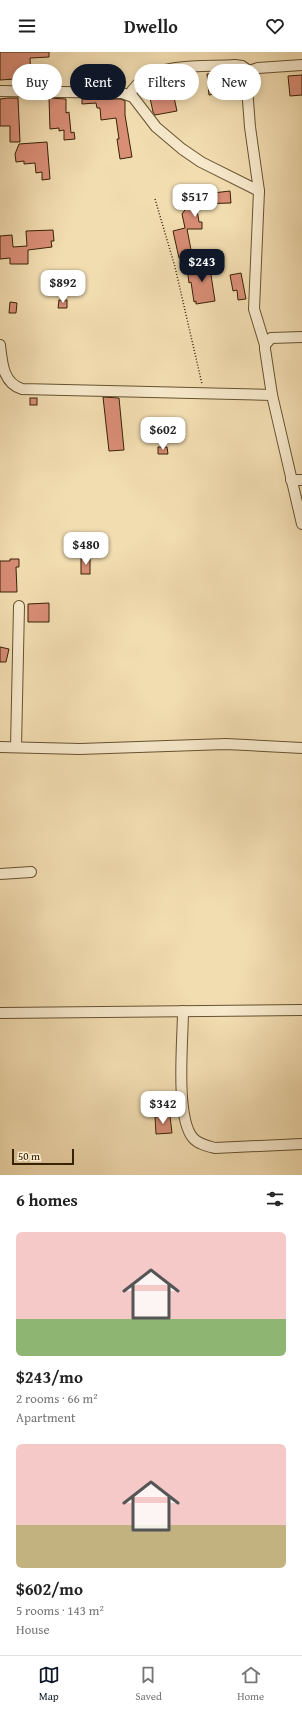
<!DOCTYPE html>
<html lang="en">
<head>
<meta charset="utf-8">
<style>
  :root { --surface:#fff; --page:#f2f2f2; --text:#222; --muted:#767676; --line:#e0e0e0; --accent:#111827 }
  body { margin:0; font-family:"Gentium Book Plus",serif; background:var(--page); color:var(--text); height:100vh; display:flex; flex-direction:column; font-size:15px; white-space:nowrap }
  * { box-sizing:border-box; margin:0 }
  p { font-size:13px; color:var(--muted) }
  .icon { flex:none; width:22px; height:22px; fill:none; stroke:currentColor; stroke-width:2; stroke-linecap:round; stroke-linejoin:round }
  .map { position:relative; height:1123px; overflow:hidden }
  .panel { display:flex; flex-direction:column; background:var(--surface); flex:1 }
  .panel>* { flex:none }
  .top-card { position:absolute; left:12px; top:12px; width:278px; height:36px; display:flex; gap:8px }
  .scale { position:absolute; left:12px; bottom:10px; width:62px; box-sizing:border-box; padding-left:4px; border:2px solid #382304; border-top:0; font-size:11px; line-height:14px; white-space:nowrap; color:#382304; -webkit-text-stroke:3px #f7e9cc; paint-order:stroke }
  .price { position:absolute; translate:-50% -34px; padding:0 9px; border-radius:8px; background:#fff; color:#222; font-size:13px; line-height:26px; filter:drop-shadow(0 1px 2px #0008) }
  .price::after { content:''; position:absolute; left:50%; top:24px; width:12px; height:9px; margin-left:-6px; background:inherit; clip-path:polygon(0 0,100% 0,50% 100%) }
  .price.selected { background:var(--accent); color:#fff }
  ul { padding:0; list-style:none }
  li { display:grid; align-content:center; gap:8px; height:212px; padding:0 16px }
  li span { display:grid; place-items:center; height:124px; border-radius:6px; color:#555 }
  li>.icon { margin-inline-start:auto }
  span .icon { width:72px; height:72px; fill:#fffc; stroke-width:1 }
  li b { font-size:17px }
  h2 { display:flex; justify-content:space-between; align-items:center; height:48px; padding:0 16px; font-size:17px }
  .tag { padding:0 14px; border-radius:18px; background:var(--surface); box-shadow:0 2px 10px #0003; font-size:14px; line-height:36px }
  .tag.selected { background:var(--accent); color:#fff }
  header { display:flex; justify-content:space-between; align-items:center; height:52px; padding:0 16px; background:var(--surface); font-size:18px; font-weight:600 }
  .menu { display:flex; justify-content:space-around; align-items:center; height:56px; border-top:1px solid var(--line); background:var(--surface); font-size:11px; color:var(--muted) }
  .menu a { display:grid; justify-items:center; gap:2px }
  .menu .selected { color:var(--accent) }
  .map>svg:first-child { display:block }
</style>
</head>
<body>
<header><svg class="icon" aria-label="menu" viewBox="0 0 24 24"><path d="M4 6h16M4 12h16M4 18h16"/></svg>Dwello<svg class="icon" aria-label="heart" viewBox="0 0 24 24"><path d="M12 20l-8-8c-3-5 5-10 8-4 3-6 11-1 8 4z"/></svg></header>
<div class="map">
<svg width="302" height="1123" viewBox="0 0 302 1123">
  <rect width="100%" height="100%" fill="#f2ddb1"/>
  <filter id="stains"><feTurbulence type="fractalNoise" baseFrequency=".005" numOctaves="4"/><feColorMatrix values="0 0 0 0 .2 0 0 0 0 .09 0 0 0 0 .02 0 0 0 .5 -.17"/></filter>
  <radialGradient id="worn" r=".72"><stop offset=".6" stop-color="#630" stop-opacity="0"/><stop offset="1" stop-color="#630" stop-opacity=".3"/></radialGradient>
  <g fill="#d98e76" stroke="#382304">
    <polygon points="0,0 49,0 49,5 30,6 31,26 0,28"/>
    <polygon points="226,20 228,40 209,43 207,22"/>
    <polygon points="302,23 302,43 290,44 288,24"/>
    <polygon points="173,41 177,59 155,63 153,60 150,46"/>
    <polygon points="8,46 18,46 20,90 10,90 10,74 0,74 0,47"/>
    <polygon points="49,46 66,47 66,61 69,60 71,81 74,80 75,87 64,88 64,78 59,79 59,76 50,77"/>
    <polygon points="82,47 121,47 125,49 125,63 132,105 120,107 117,87 119,87 116,66 101,68 100,56 97,56 96,51 82,52"/>
    <polygon points="47,90 50,127 42,128 42,120 36,121 35,111 24,112 24,109 16,110 15,102 19,92"/>
    <polygon points="195,139 196,143 230,139 231,151 196,152 199,170 202,170 202,177 187,177 192,203 179,206 173,179 185,176 182,162 187,155 185,141"/>
    <polygon points="53,178 54,189 51,189 52,195 28,198 28,212 10,212 10,206 0,207 0,184 12,183 13,195 27,194 26,179"/>
    <polygon points="202,210 209,210 215,249 196,252 196,249 194,250 191,230 189,231 187,216 200,215"/>
    <polygon points="241,221 246,247 238,248 237,238 233,239 230,223"/>
    <polygon points="59,248 67,248 67,256 58,256"/>
    <polygon points="10,250 17,251 16,261 9,261"/>
    <polygon points="103,345 119,346 124,398 109,399"/>
    <rect x="30" y="346" width="7" height="7"/>
    <polygon points="158,395 167,395 168,402 158,402"/>
    <polygon points="10,507 19,507 19,515 16,515 17,540 0,540 0,509 10,509"/>
    <rect x="81" y="507" width="9" height="15"/>
    <polygon points="49,551 49,570 28,570 28,552"/>
    <polygon points="0,595 9,597 6,610 0,610"/>
    <polygon points="170,1064 172,1081 156,1082 155,1065"/>
  </g>
  <g fill="none" stroke-linecap="round" stroke-linejoin="round">
    <g stroke="#66522f" stroke-width="12">
      <g id="minor">
        <polyline points="0,39 122,41 133,45 156,75 182,97 201,110 259,139 254,257 265,293"/>
        <path d="M129,43C133,37 138,31 144,27C165,11 209,15 235,13L242,14L249,19"/>
        <polyline points="259,139 250,75 247,35 249,19 258,16 302,13"/>
        <polyline points="302,285 271,286 265,293 265,297 272,343 302,472"/>
        <path d="M0,293C2,311 3,331 22,337L272,343"/>
        <polyline points="291,428 302,428"/>
        <polyline points="0,695 80,697 226,692 302,696"/>
        <polyline points="16,695 19,554"/>
        <polyline points="0,822 31,820"/>
        <path d="M183,959C183,988 175,1065 193,1086C198,1092 207,1094 215,1096L302,1092"/>
        <polyline points="0,961 302,958"/>
      </g>
    </g>
    <polyline stroke="#382304" stroke-width="1.5" stroke-dasharray="1 2" stroke-linecap="butt" points="155,147 175,215 202,332"/>
    <use href="#minor" stroke="#f7e9cc" stroke-width="10"/>
  </g>
  <rect width="100%" height="100%" filter="url(#stains)"/>
  <rect width="100%" height="100%" fill="url(#worn)"/>
</svg>
<div class="scale">50 m</div>
<b class="price" style="left:195px;top:166px">$517</b>
<b class="price selected" style="left:202px;top:231px">$243</b>
<b class="price" style="left:63px;top:252px">$892</b>
<b class="price" style="left:163px;top:399px">$602</b>
<b class="price" style="left:86px;top:514px">$480</b>
<b class="price" style="left:163px;top:1073px">$342</b>
<div class="top-card">
<a class="tag">Buy</a>
<a class="tag selected">Rent</a>
<a class="tag">Filters</a>
<a class="tag">New</a>
</div>
</div>
<section class="panel">
<h2>6 homes<svg class="icon" aria-label="filters" viewBox="0 0 24 24"><path d="M4 7h16M4 17h16"/><circle cx="9" cy="7" r="2"/><circle cx="15" cy="17" r="2"/></svg></h2>
<ul>
<li><span style="background:linear-gradient(#f6c9c9 70%,#8fb573 0)"><svg class="icon" aria-label="home" viewBox="0 0 24 24"><path d="M3 11l9-7 9 7M6 9v11h12V9"/></svg></span><div><b>$243/mo</b><p>2 rooms · 66 m²</p><p>Apartment</p></div></li>
<li><span style="background:linear-gradient(#f6c9c9 65%,#c2b280 0)"><svg class="icon" aria-label="home" viewBox="0 0 24 24"><path d="M3 11l9-7 9 7M6 9v11h12V9"/></svg></span><div><b>$602/mo</b><p>5 rooms · 143 m²</p><p>House</p></div></li>
</ul>
</section>
<nav class="menu">
<a class="selected"><svg class="icon" aria-label="map" viewBox="0 0 24 24"><path d="M3 6l6-2 6 2 6-2v14l-6 2-6-2-6 2zM9 4v14M15 6v14"/></svg>Map</a>
<a><svg class="icon" aria-label="saved" viewBox="0 0 24 24"><path d="M7 4h10v16l-5-4-5 4z"/></svg>Saved</a>
<a><svg class="icon" aria-label="home" viewBox="0 0 24 24"><path d="M3 11l9-7 9 7M6 9v11h12V9"/></svg>Home</a>
</nav>
</body>
</html>
